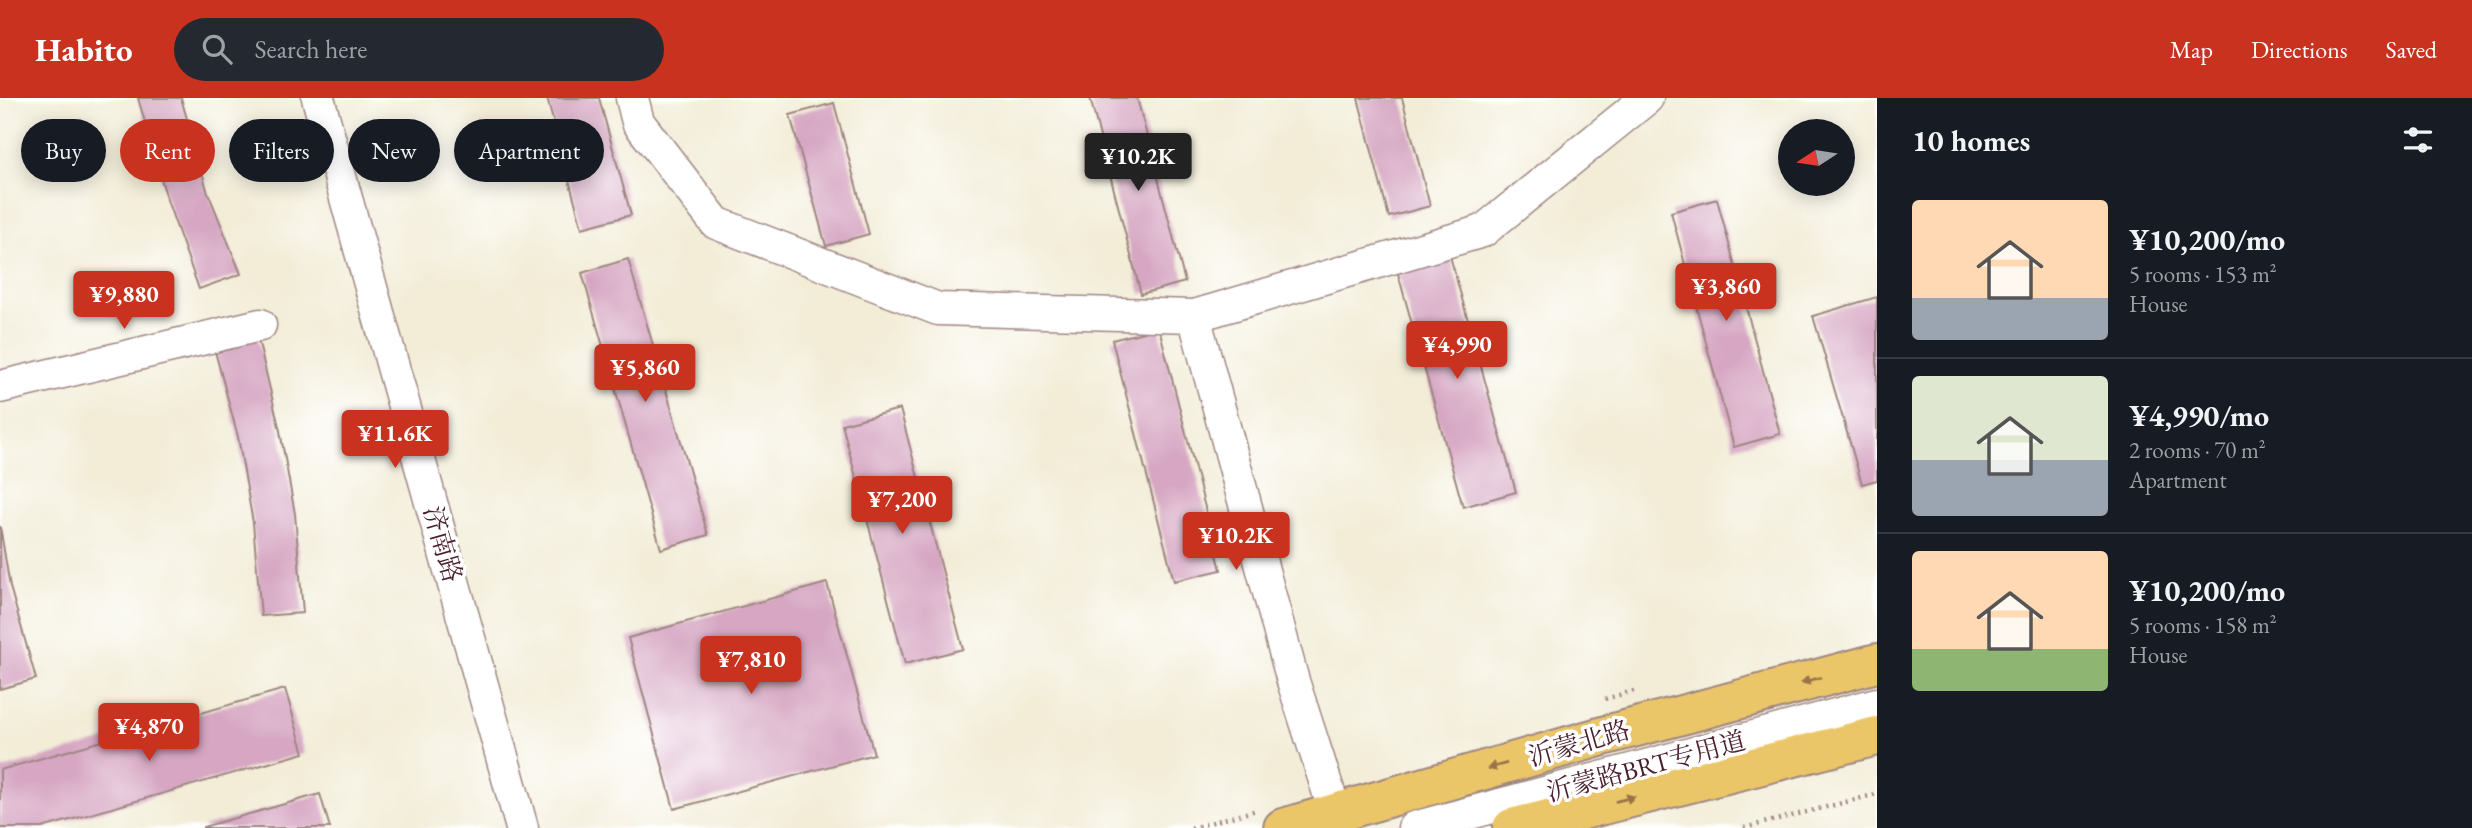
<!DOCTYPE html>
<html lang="en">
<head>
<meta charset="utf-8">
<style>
  :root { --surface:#171b24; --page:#242831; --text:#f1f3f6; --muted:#9ea1a6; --line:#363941; --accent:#c8321e }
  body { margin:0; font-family:"EB Garamond","Noto Serif SC",serif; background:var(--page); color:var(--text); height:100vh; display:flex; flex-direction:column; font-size:26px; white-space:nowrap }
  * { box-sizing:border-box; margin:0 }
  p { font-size:23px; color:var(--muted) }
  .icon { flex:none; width:38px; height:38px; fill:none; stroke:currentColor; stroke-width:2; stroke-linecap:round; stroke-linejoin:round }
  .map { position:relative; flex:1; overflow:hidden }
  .panel { display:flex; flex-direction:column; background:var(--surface); width:595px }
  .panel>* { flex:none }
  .top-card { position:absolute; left:21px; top:21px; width:665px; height:63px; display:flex; gap:14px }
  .needle { width:46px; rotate:258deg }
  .tools { position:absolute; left:1778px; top:21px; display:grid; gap:14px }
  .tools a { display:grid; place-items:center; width:77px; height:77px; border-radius:50%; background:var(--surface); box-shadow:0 4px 18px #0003; font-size:35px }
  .price { position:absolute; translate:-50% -60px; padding:0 16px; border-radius:7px; background:var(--accent); color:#fff; font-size:23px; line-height:46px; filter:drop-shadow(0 2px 4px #0008) }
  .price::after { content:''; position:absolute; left:50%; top:42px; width:21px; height:16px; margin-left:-10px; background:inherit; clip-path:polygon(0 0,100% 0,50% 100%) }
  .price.selected { background:#222; color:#fff }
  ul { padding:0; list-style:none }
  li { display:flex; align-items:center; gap:21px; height:175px; padding:0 35px }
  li+li { border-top:2px solid var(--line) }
  li span { display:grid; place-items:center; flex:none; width:196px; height:140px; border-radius:7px; color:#555 }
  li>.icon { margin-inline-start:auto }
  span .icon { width:84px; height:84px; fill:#fffc; stroke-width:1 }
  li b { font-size:30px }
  h2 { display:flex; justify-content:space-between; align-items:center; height:84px; padding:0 35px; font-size:30px }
  .pill { padding:0 24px; border-radius:32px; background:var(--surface); box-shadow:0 4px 18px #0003; font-size:24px; line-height:63px }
  .pill.selected { background:var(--accent); color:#fff }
  header { display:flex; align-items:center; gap:42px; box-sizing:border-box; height:98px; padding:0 35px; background:var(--accent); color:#fff }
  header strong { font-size:33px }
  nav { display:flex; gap:38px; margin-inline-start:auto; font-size:24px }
  .search { width:490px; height:63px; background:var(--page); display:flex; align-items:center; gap:18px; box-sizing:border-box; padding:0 24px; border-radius:38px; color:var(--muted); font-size:26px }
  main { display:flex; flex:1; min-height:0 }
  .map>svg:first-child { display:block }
</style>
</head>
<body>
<header>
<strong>Habito</strong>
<div class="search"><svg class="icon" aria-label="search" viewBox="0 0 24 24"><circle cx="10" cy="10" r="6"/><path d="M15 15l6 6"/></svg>Search here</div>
<nav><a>Map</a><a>Directions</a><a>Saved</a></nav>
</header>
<main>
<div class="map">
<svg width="1877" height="730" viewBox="0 0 1877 730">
  <rect width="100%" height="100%" fill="#fff"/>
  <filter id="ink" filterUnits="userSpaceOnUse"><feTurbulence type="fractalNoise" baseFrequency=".0143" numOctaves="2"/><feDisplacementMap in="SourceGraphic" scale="14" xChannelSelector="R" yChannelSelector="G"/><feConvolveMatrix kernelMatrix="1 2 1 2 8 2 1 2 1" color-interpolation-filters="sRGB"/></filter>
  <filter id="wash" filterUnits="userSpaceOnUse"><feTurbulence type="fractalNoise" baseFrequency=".00686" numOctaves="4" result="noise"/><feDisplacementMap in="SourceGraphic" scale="28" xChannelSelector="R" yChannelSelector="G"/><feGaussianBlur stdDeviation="1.57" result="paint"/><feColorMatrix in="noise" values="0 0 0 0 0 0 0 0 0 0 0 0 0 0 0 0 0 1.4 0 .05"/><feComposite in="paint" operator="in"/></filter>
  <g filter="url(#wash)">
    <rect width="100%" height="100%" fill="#f3edd8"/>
    <g id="blocks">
      <g fill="#d6a6c2">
        <polygon points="138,0 181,0 207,92 241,176 199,191 168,105"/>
        <polygon points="547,0 599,0 631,117 582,130"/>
        <polygon points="1090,0 1137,0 1185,184 1141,196"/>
        <polygon points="1358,0 1402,0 1430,108 1389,119"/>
        <polygon points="834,5 869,136 826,148 790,17"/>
        <polygon points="1717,101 1780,336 1734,349 1671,114"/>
        <polygon points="1450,158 1516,394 1463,409 1397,172"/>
        <polygon points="628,161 708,437 661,451 582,175"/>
        <polygon points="1877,199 1877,382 1862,386 1813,218"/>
        <polygon points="1159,230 1221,472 1174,483 1112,242"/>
        <polygon points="256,233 280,333 295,416 303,515 261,518 253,425 238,339 212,242"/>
        <polygon points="900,311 963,551 905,566 842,326"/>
        <polygon points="0,428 10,489 36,581 0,591"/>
        <polygon points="827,485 874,656 674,711 628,540"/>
        <polygon points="285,591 304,655 42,730 0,730 0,672"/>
        <polygon points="320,696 330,730 203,730 203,729"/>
      </g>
    </g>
  </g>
  <g filter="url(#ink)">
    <use href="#blocks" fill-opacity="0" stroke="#9e8682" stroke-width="2"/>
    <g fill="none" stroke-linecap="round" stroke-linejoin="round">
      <g stroke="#9e8682" stroke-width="35">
        <g id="minor">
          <polyline points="318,0 522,730"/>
          <polyline points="632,0 638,24 716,125 938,211 1194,218 1483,133 1647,0"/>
          <polyline points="1194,218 1293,583 1335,714"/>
          <polyline points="0,289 260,227"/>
          <polyline points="1414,730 1877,606"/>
        </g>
      </g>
      <g stroke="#9e8682" stroke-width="42">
        <g id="major">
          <polyline points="1283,730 1610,636 1877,565"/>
          <polyline points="1512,730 1877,638"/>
        </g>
      </g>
      <g stroke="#9e8682" stroke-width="4.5" stroke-dasharray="2 5" stroke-linecap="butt">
        <polyline points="1605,601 1637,592"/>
        <polyline points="1191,730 1257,712"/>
        <polyline points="1744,730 1877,696"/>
      </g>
      <use href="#minor" stroke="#fff" stroke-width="32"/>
      <use href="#major" stroke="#ebc669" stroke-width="38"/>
    </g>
    <defs><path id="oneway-solid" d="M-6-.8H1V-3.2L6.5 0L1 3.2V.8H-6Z" transform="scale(1.75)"/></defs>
    <g fill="#9a724a">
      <use href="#oneway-solid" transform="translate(1811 582) rotate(165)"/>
      <use href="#oneway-solid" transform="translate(1497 668) rotate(164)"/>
      <use href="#oneway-solid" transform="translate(1625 701) rotate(-14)"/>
    </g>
  </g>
  <g text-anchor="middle" stroke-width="7" stroke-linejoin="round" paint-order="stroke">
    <g font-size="26" fill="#4a1f2b" stroke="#fff">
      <text transform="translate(443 446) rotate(74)" y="9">济南路</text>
      <text transform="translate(1579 645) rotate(-16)" y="9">沂蒙北路</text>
      <text transform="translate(1646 668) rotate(-15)" y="9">沂蒙路BRT专用道</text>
    </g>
  </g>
</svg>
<div class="tools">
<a><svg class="needle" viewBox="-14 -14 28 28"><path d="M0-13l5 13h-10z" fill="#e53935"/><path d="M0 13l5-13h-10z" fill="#9ea1a6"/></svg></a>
</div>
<b class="price selected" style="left:1138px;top:95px">¥10.2K</b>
<b class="price" style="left:1726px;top:225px">¥3,860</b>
<b class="price" style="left:124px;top:233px">¥9,880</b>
<b class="price" style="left:1457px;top:283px">¥4,990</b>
<b class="price" style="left:645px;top:306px">¥5,860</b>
<b class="price" style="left:395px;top:372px">¥11.6K</b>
<b class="price" style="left:902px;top:438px">¥7,200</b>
<b class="price" style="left:1236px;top:474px">¥10.2K</b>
<b class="price" style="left:751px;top:598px">¥7,810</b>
<b class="price" style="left:149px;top:665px">¥4,870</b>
<div class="top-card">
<a class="pill">Buy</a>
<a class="pill selected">Rent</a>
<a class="pill">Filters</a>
<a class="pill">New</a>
<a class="pill">Apartment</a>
</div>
</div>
<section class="panel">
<h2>10 homes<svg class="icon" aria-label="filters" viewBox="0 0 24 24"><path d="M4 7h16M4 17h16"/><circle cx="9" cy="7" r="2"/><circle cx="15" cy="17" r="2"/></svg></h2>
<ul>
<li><span style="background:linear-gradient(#ffd9b3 70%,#9aa5b1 0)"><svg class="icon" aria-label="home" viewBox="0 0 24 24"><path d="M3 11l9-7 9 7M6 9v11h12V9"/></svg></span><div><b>¥10,200/mo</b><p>5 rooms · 153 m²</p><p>House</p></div></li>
<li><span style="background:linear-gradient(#dfe7d0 60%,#9aa5b1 0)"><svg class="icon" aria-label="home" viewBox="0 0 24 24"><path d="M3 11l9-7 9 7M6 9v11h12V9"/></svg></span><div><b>¥4,990/mo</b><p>2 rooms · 70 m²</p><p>Apartment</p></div></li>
<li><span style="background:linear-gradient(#ffd9b3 70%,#8fb573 0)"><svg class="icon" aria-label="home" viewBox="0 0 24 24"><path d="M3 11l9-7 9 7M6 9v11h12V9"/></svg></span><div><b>¥10,200/mo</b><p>5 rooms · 158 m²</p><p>House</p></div></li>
</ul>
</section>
</main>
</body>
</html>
